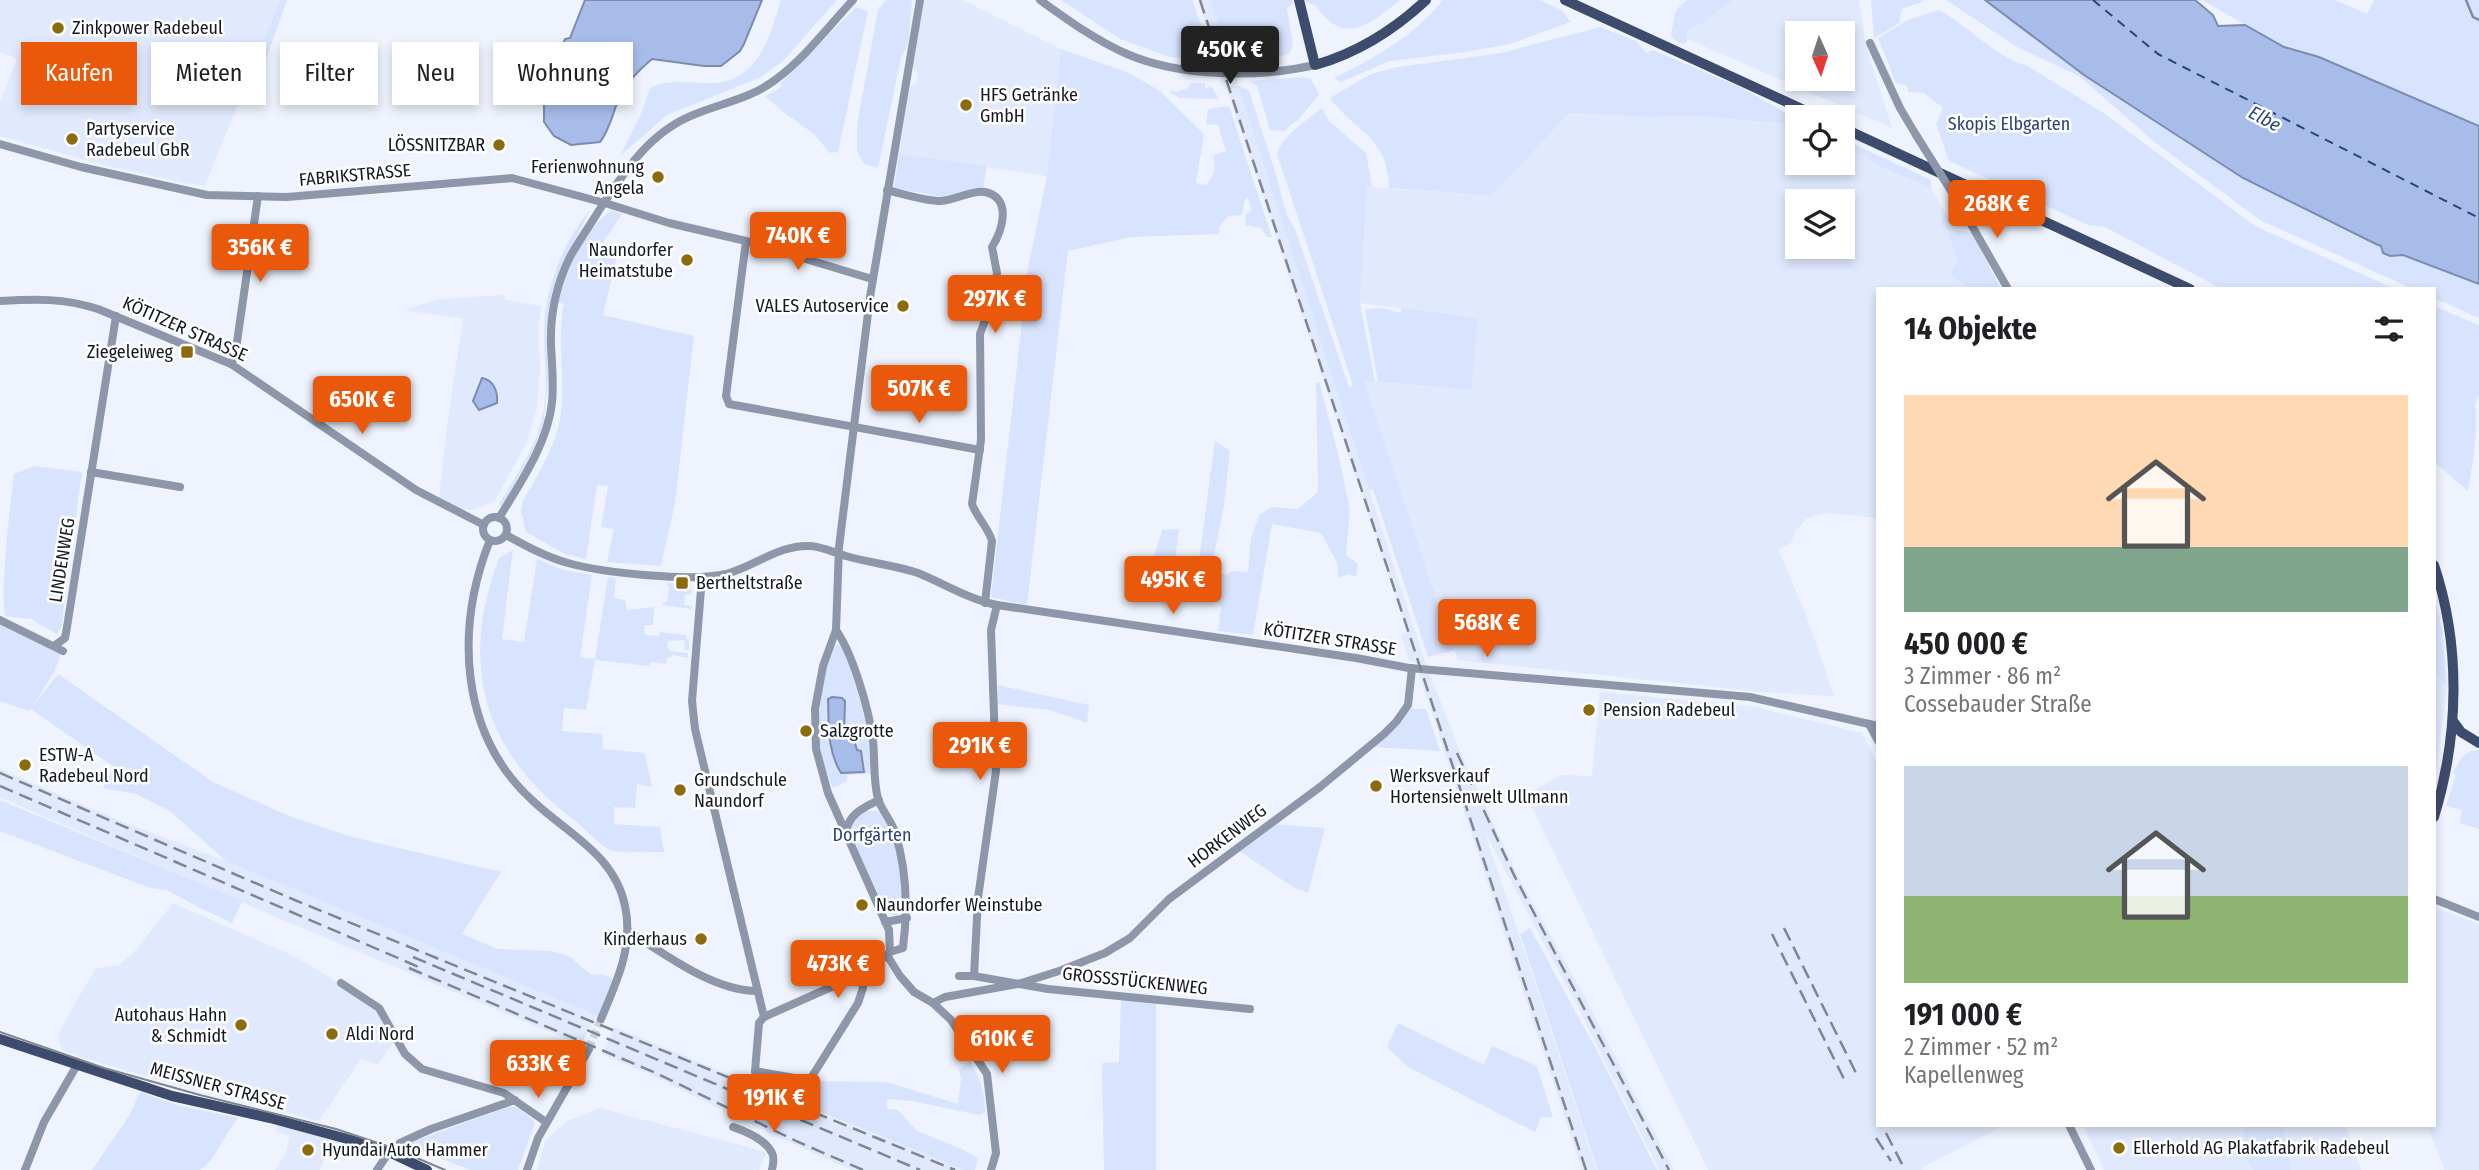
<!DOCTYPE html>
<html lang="de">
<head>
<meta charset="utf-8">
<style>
  :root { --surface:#fff; --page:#f2f2f2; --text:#202124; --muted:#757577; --accent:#ea580c }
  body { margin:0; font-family:"Fira Sans Condensed",sans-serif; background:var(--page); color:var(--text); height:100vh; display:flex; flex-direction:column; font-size:26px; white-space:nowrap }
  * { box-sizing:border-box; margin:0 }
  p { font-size:23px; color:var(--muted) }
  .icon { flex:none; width:38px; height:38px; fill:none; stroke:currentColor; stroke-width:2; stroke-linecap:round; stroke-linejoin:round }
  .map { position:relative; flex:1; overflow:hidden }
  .side { position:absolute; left:1876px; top:287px; width:560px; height:840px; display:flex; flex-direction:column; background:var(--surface); border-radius:0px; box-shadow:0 4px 10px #0003 }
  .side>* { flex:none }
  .hud { position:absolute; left:21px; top:42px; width:665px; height:63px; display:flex; gap:14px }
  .needle { width:46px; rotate:177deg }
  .fabs { position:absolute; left:1785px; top:21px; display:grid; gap:14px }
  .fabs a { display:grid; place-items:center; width:70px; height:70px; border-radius:0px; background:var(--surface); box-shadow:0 4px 10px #0003; font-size:35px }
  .price { position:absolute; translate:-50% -60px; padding:0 16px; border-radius:7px; background:var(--accent); color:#fff; font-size:23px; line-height:46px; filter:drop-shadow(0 2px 4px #0008) }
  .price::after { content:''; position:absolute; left:50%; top:42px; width:21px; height:16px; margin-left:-10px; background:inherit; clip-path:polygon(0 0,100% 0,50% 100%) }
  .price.active { background:#222; color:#fff }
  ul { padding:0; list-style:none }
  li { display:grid; align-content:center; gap:14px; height:371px; padding:0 28px }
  li span { display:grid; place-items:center; height:217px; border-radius:0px; color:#555 }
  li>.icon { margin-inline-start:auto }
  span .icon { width:126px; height:126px; fill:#fffc; stroke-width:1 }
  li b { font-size:30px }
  h2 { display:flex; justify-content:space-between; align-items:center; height:84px; padding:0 28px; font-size:30px }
  .pill { padding:0 24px; border-radius:0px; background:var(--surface); box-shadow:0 4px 10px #0003; font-size:24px; line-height:63px }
  .pill.active { background:var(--accent); color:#fff }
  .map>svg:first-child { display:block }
</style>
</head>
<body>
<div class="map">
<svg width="2479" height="1170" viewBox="0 0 2479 1170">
  <rect width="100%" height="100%" fill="#eef3fd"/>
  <g fill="#e0e9fd" fill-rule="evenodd">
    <polygon points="0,0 280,0 205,186 185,183 104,165 0,136 0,102 17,59 0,52"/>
    <polygon points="923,0 963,0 1061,49 1047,176 899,154 910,86 917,82 918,74 913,68"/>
    <polygon points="1198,0 1210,0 1229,58 1217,58"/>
    <path d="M1723,0H1859L1866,46L1892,128L1678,35ZM1797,33H1843V79H1797Z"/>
    <polygon points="1226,86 1238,86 1424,659 1461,754 1519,878 1583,994 1674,1170 1659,1170 1585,1021 1484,830 1597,1170 1582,1170 1415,662 1409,661 1401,635 1407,633 1404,622"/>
    <path d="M1568,113L1649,117L1697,116L1790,124L1797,127V163H1843V152L1863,154L1879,166L1931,188L1983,278L1982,289H1878V518L1827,513L1807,518L1796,530L1791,543L1778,549L1806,615L1834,696L1762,692L1458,660L1363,381L1470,390L1478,318L1360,303L1367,187L1492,196ZM1797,201H1843V247H1797Z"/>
    <polygon points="505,295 505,300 541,306 538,335 540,369 537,406 527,442 494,502 472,510 461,509 439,498 448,418 463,319 404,310 440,299"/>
    <polygon points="2434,672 2447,686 2434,786"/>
    <polygon points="1600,692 1756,707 1862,733 1878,764 1878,1125 2005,1125 1929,1164 1921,1170 1708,1170 1526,795 1561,775 1592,776"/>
    <polygon points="0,769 123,822 226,861 596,1015 581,1045 271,915 0,797"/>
    <polygon points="173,903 289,954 323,973 375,1009 393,1043 378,1064 361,1059 319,1121 178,1085 83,1058 62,1050 58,1037 63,1025 95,969 120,964 133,953"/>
    <polygon points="2434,907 2479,924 2479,1170 2445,1170 2427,1125 2434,1125"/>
    <polygon points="615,1027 822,1114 965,1170 851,1170 756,1127 649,1074 602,1054"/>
    <polygon points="600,1108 637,1118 767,1152 759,1170 537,1170 545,1141 567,1121"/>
    <polygon points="278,1124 341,1141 338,1147 329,1146 320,1170 275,1170 286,1154 290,1136 276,1132"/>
    <polygon points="2083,1125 2345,1125 2361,1170 2104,1170"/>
  </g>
  <g fill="#d8e4fe">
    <polygon points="280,0 287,0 266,59 257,56"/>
    <path d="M781,0H837L784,60L761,77L667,115L620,156L641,114L650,88C669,79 683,82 704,83C757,86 768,42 781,0Z"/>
    <polygon points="886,0 912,0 908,44 901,58 878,168 864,164 857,151 857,125 878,10"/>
    <polygon points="1061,0 1192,0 1210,49 1203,60 1170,57 1120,39"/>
    <polygon points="1210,0 1292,0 1293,3 1287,8 1293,46 1289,54 1273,59 1271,52 1255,57 1243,55 1235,62 1231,56 1229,58"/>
    <path d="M1304,0H1400C1369,25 1344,47 1315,5L1305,2Z"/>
    <path d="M1443,0H1539L1563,11L1570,22L1510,44L1466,52L1390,61L1341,82L1334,78C1376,57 1413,37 1443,0Z"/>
    <path d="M1688,0H1733L1704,22L1687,30V43H1679L1671,36C1674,21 1673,7 1688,0Z"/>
    <polygon points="1871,0 1921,0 1924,1 1902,9 1899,23 1874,38"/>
    <polygon points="1946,0 1985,0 2084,75 2376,244 2380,246 2383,253 2390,256 2403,255 2479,284 2479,318 2434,298 2434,289 2413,289 2260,220 2157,144 2079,76 2017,47"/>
    <polygon points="2202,0 2335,0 2367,14 2374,0 2479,0 2479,126 2319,57 2284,47"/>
    <polygon points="856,7 868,11 838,152 830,153 814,134 782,111 765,96 782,87 780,84"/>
    <path d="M1939,10C1963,22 2004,63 2026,65L2105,114L2255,226L2395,289H2222L2105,227L2088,225L1949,161L1936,124L1943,108L1924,93L1909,92L1906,85L1896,83L1878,38L1908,20Z"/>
    <path d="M1600,27L1636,41L1646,53L1653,50L1740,87L1797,119V127L1790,124L1697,116L1649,117L1569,113L1492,196L1389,188C1388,136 1356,133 1330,98L1369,75L1392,68L1501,53Z"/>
    <polygon points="1061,49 1129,73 1160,91 1204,134 1196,183 1207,185 1215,170 1214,155 1226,151 1218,125 1206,124 1208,109 1229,106 1272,237 1267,237 1261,228 1246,225 1245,215 1252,210 1247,197 1244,202 1242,215 1228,216 1219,227 1219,234 1131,237 1068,251 1027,605 991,597 1028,268 1047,176"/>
    <polygon points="1304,77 1311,79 1319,94 1300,118 1284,131 1270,130 1257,86 1249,81"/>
    <polygon points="1190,83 1205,83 1205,89 1211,86 1219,99 1180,98 1171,93 1171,90 1176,92 1188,88"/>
    <path d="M1238,86L1249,90C1258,119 1268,149 1277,178C1282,196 1284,213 1295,229L1349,387L1353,385L1277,154C1282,136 1308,119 1322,108L1329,121L1366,153L1372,187H1367L1360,303L1375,382H1364L1454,650L1428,657L1373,489L1369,490Z"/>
    <polygon points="1843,139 1931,180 1931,188 1879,166 1863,154 1843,152"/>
    <polygon points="899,154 987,166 983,188 944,197 894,188"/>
    <path d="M590,210L565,259L552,292L547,332L549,378L543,425L530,457L502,506L499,504C517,474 539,444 544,408C548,383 544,358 544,333C544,291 562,243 590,210Z"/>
    <path d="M612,210L622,214L596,253L617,256L603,315L694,336L675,503L661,566L607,562L614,529L601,527L608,486L597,485L586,559L565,554L526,532L521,510L523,501C538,475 558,442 561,412C565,376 557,339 564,304L558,302C565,272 586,227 612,210Z"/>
    <polygon points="1957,230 1972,233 2001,289 1969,289 1950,274 1958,260 1949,236"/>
    <path d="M2434,306L2479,325V395L2475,405C2479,425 2472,468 2468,491L2434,462Z"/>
    <polygon points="1382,308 1401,313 1402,308 1478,318 1471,390 1378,382 1365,309"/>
    <polygon points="1319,382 1338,453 1350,510 1346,555 1358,564 1356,577 1349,574 1339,578 1337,563 1321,533 1272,524 1253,635 1218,631 1221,607 1213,598 1216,573 1227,575 1232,571 1248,572 1251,539 1259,515 1272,507 1298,509 1318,492 1316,383"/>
    <polygon points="1215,441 1230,451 1224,506 1211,571 1199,560"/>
    <path d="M34,466L82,472L61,628L57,634L31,619L5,616C0,587 10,508 14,474Z"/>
    <polygon points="1179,529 1172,585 1153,584 1152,563 1162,530"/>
    <path d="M513,550L502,639L524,642L537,559L564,570L592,575L580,657L595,659L608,577L616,578L614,598L625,600L627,610L654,607L653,625H644L645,635L659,636L660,632L686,635V639H689V650H684L685,640L668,641L667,647L671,651L688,653V658L672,655L671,657H667L666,664L650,662L649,666L595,660L586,710L564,708L562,731L602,734L603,749L645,753L652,787L637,784L635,808L614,807V824L660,827L664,852C653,852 618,853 610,850C602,847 582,826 573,819C482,751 459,663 499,558Z"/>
    <polygon points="666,583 691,585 692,594 685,595 684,605 692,606 692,609 663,605 663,603 667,602 669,588"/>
    <polygon points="2434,596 2442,628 2447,686 2434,672"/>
    <polygon points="0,624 61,654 55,670 33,706 58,674 213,782 289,816 352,837 501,872 462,934 498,949 551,951 569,956 590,974 605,975 614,980 598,1016 226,861 170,811 136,794 103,788 114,767 31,709 29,711 0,701"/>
    <path d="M837,644L841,645C858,686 869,728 873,773L847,775V781L833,788C829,778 824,768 821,757C816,730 819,666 837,644Z"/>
    <polygon points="998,685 1089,705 1087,723 1050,710 997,704"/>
    <polygon points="1410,709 1426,709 1440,751 1373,747"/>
    <path d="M2479,750V829L2460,823L2462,810L2446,806L2456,775L2453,773C2460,759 2463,751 2479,750Z"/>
    <polygon points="0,800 242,901 232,923 198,907 167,890 150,888 0,831"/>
    <path d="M865,811H878C899,831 901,872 904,900L900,901V911L896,916L887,913L884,908L849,829L858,814Z"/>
    <polygon points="1274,824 1325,828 1308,893 1293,887 1239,851"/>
    <polygon points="1530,928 1599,1055 1657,1170 1598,1170 1520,934"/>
    <polygon points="1121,1000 1156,1003 1156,1170 1104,1170 1102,1063 1119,1062"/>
    <polygon points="1398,1023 1484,1065 1492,1046 1537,1066 1553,1117 1541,1118 1535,1132 1408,1067 1387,1047"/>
    <path d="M970,1061C980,1078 985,1093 985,1112L979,1115L912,1101L887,1099V1109L898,1110L917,1131L964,1150L978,1158L975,1170H965L756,1086L760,1077L772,1074L806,1081L887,1082L958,1104L961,1080L959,1069Z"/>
    <path d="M140,1092L177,1105L238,1118C224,1134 217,1159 200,1170H92L129,1116Z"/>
    <polygon points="508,1107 517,1107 535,1122 518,1170 471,1170 404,1145"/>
    <polygon points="2244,1125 2283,1125 2291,1170 2253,1170 2246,1156"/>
  </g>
  <g fill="#a8bcea" stroke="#7c8bae" stroke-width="2">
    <path d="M585,0H762L744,44L740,51L721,66H704L652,59C640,69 627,82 620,96C613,111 610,130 600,142L571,145L554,136L544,122V100L541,99L565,39L570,38Z"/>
    <polygon points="1985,0 2195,0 2213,15 2218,26 2245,25 2284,47 2319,57 2479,126 2479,284 2403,255 2390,256 2383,253 2381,246 2376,244 2243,178 2084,75"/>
    <path d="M482,378C494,380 498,392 497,403L479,410L473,401Z"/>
    <path d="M832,697L842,698L845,701L844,737L854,740L857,750L861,751L864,772L841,773C827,750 829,726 828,699Z"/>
  </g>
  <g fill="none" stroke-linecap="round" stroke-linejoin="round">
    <polyline stroke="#7c8bae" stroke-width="2.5" points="2466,0 2473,17 2479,20"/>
    <polyline stroke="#2d427b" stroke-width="2" stroke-dasharray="9 7" stroke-linecap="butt" points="2093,0 2158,54 2479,218"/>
    <polyline stroke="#cdd2dc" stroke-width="8" stroke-dasharray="8 4" stroke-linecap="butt" points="589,1049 601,1019"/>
    <g stroke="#8e96aa" stroke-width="8">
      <path d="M1040,0C1068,20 1095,40 1127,54C1180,77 1259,78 1315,65"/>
      <polyline points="1870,43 1900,108 1916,135"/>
      <polyline points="0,144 81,167 207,195 287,197 512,178 605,203 669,223 746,241 872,279"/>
      <path d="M887,190C904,194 924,201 941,201C956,200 971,190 985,192C1013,198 1002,231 992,247L997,273L994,296L980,334L981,440L972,504C977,518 988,527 992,541L985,603"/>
      <polyline points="1960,205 2008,289"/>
      <polyline points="746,241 726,396 729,404 980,450"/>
      <path d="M0,301C35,299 64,298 98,309L231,364L416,490L484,525"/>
      <polyline points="231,364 235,356 258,196"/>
      <polyline points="91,472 180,487"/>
      <circle cx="495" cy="529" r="12"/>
      <path d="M499,518C520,483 547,445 552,403C554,384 552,364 551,345C550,314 556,285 570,257C578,242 589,227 598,212C623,174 648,133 693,115C721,103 750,99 775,80C805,58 828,27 853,0"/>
      <path d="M506,535C526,546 546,557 568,563C603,573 693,582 726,574C756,566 779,544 811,546C823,547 835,553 846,556C870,563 894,565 918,573C945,584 968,599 997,605L1356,658L1409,668L1750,697L1878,726"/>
      <path d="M490,540C455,628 459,734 533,801C568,834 615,855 625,906C634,947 616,983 601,1019"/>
      <polyline points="702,577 692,701 695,729 764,1017 759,1023 755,1071 806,1080 811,1078 858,1003 863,988 861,977"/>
      <polyline points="0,620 63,651"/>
      <polyline points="54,646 65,638 67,627 116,316"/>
      <polyline points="1869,724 1878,741"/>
      <path d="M846,831C850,813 863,808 879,800"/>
      <polyline points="2434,899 2479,917"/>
      <polyline points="885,922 907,918"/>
      <path d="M628,931C665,954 713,991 757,991"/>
      <polyline points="890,952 889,930 828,793 816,749 815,709 823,666 836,630 839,547 870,297 920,0"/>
      <polyline points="887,955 900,976 914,992 933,1003 951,1020 987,1074 996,1153 991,1170"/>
      <polyline points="959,976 974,976 978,898 996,771 991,630 997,605"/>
      <polyline points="974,976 1048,989 1250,1009"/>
      <polyline points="341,983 379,1008 405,1054 422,1069 504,1093 546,1122"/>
      <polyline points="933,1003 945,997 1018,984 1059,971 1105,953 1130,938 1169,899 1320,787 1384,734 1396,722 1408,705 1412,668"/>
      <path d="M764,1017L829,988L861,977L890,952L903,948C908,909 907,870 895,832C891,820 882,811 878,799C873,780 875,760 873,740C869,710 853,654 836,630"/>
      <polyline points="2069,1125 2091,1170"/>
      <path d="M733,1127C745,1131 766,1140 772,1153C775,1158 773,1164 772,1170"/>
      <polyline points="400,1143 431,1129 515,1100"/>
      <polyline points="25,1170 44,1122 77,1065"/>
      <polyline points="377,1170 389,1152"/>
      <polyline points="527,1170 538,1138 589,1049"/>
    </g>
    <g stroke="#3d4b6d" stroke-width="10">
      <path d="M1299,0L1315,65C1357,53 1394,30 1426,0"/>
      <polyline points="1565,0 1819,117"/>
      <polyline points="1843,128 2190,289"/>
      <path d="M2434,565C2461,645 2459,736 2434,817"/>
      <polyline points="2453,721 2461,732 2479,743"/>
      <polyline points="0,1039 172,1096 270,1118 351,1140 389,1152 427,1170"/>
    </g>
    <polyline stroke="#80858e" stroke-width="2" points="0,1032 104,1068 200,1095 336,1129 393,1148 445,1170"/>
    <g stroke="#80858e" stroke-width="2.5" stroke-dasharray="14 7" stroke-linecap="butt">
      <polyline points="1200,0 1586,1170"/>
      <polyline points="1457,753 1514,875 1669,1170"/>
      <polyline points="0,773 297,901 955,1170"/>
      <polyline points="0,786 421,968"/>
      <polyline points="1784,928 1856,1073"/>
      <polyline points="1772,934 1844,1079"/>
      <polyline points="413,957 920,1170"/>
      <polyline points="409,968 658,1074 796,1141 863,1170"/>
      <polyline points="1886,1133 1905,1170"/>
      <polyline points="1876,1138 1891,1161"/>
    </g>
    <polyline stroke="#8e96aa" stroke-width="8" points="1916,135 1960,205"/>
  </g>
  <g fill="#8b6b0b" stroke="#fff" stroke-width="2.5">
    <circle cx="58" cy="28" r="7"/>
    <circle cx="966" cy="105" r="7"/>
    <circle cx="72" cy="139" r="7"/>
    <circle cx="499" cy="145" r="7"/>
    <circle cx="658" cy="177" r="7"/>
    <circle cx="687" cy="260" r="7"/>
    <circle cx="903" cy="306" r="7"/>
    <rect x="180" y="345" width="14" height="14" rx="3.5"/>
    <rect x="675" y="576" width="14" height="14" rx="3.5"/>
    <circle cx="1589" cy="710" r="7"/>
    <circle cx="806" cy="731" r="7"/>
    <circle cx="25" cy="765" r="7"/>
    <circle cx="1376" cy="786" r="7"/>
    <circle cx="680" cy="790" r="7"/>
    <circle cx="862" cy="905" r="7"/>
    <circle cx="701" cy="939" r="7"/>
    <circle cx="241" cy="1025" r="7"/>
    <circle cx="332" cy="1034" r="7"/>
    <circle cx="2119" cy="1148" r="7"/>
    <circle cx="308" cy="1150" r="7"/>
  </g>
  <g text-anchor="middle" stroke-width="5" stroke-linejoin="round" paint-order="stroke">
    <g font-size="18" fill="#141821" stroke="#fff" text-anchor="start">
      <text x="72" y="34">Zinkpower Radebeul</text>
      <text x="980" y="101">HFS Getränke<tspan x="980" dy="21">GmbH</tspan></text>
      <text x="86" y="135">Partyservice<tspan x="86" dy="21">Radebeul GbR</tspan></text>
      <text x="485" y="151" text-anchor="end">LÖSSNITZBAR</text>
      <text x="644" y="173" text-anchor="end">Ferienwohnung<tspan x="644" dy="21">Angela</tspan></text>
      <text x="673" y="256" text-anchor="end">Naundorfer<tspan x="673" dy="21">Heimatstube</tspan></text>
      <text x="889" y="312" text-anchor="end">VALES Autoservice</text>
      <text x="173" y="358" text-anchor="end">Ziegeleiweg</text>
      <text x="696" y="589">Bertheltstraße</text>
      <text x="1603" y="716">Pension Radebeul</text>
      <text x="820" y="737">Salzgrotte</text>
      <text x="39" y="761">ESTW-A<tspan x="39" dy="21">Radebeul Nord</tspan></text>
      <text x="1390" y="782">Werksverkauf<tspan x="1390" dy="21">Hortensienwelt Ullmann</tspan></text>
      <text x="694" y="786">Grundschule<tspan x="694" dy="21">Naundorf</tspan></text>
      <text x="876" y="911">Naundorfer Weinstube</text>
      <text x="687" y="945" text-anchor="end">Kinderhaus</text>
      <text x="227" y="1021" text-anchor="end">Autohaus Hahn<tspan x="227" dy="21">&amp; Schmidt</tspan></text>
      <text x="346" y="1040">Aldi Nord</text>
      <text x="2133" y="1154">Ellerhold AG Plakatfabrik Radebeul</text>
      <text x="322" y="1156">Hyundai Auto Hammer</text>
    </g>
    <g font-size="18" fill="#2d427a" stroke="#fff">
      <text x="2009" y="130">Skopis Elbgarten</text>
      <text x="872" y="841">Dorfgärten</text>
    </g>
    <g font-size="18" fill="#141821" stroke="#fff">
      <text transform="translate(355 175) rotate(-5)" y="6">FABRIKSTRASSE</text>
      <text transform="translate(185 329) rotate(24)" y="6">KÖTITZER STRASSE</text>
      <text transform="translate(62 560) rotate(-81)" y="6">LINDENWEG</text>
      <text transform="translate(1330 639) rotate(9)" y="6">KÖTITZER STRASSE</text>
      <text transform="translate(1227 836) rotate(-37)" y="6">HORKENWEG</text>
      <text transform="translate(1135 981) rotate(6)" y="6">GROSSSTÜCKENWEG</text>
      <text transform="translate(218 1086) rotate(15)" y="6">MEISSNER STRASSE</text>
    </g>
    <g font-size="19" font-style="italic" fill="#2d427b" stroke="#fff">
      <text transform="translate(2265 118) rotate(28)" y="7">Elbe</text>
    </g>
  </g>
</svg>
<div class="fabs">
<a><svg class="needle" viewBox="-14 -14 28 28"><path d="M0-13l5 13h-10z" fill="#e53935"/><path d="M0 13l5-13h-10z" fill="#757577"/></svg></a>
<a><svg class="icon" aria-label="locate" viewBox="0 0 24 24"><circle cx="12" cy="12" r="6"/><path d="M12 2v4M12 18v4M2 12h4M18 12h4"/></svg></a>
<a><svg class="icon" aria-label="layers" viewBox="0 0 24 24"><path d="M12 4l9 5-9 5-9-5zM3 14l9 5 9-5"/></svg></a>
</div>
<b class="price active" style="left:1230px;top:86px">450K €</b>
<b class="price" style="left:1997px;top:240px">268K €</b>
<b class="price" style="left:798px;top:272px">740K €</b>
<b class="price" style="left:260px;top:284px">356K €</b>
<b class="price" style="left:995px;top:335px">297K €</b>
<b class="price" style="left:919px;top:425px">507K €</b>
<b class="price" style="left:362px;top:436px">650K €</b>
<b class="price" style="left:1173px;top:616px">495K €</b>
<b class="price" style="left:1487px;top:659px">568K €</b>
<b class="price" style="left:980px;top:782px">291K €</b>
<b class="price" style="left:838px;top:1000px">473K €</b>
<b class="price" style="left:1002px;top:1075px">610K €</b>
<b class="price" style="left:538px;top:1100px">633K €</b>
<b class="price" style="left:774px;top:1134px">191K €</b>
<div class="hud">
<a class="pill active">Kaufen</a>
<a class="pill">Mieten</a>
<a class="pill">Filter</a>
<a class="pill">Neu</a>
<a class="pill">Wohnung</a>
</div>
<section class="side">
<h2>14 Objekte<svg class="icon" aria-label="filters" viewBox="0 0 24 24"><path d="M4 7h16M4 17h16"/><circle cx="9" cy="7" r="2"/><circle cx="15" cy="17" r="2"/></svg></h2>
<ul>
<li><span style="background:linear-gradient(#ffd9b3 70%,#7fa58c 0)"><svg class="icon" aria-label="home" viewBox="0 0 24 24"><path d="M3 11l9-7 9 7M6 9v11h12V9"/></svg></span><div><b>450 000 €</b><p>3 Zimmer · 86 m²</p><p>Cossebauder Straße</p></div></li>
<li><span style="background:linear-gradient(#c9d6e8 60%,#8fb573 0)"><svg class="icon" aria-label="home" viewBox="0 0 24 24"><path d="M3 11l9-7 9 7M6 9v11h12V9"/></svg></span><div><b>191 000 €</b><p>2 Zimmer · 52 m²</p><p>Kapellenweg</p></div></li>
</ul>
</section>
</div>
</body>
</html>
